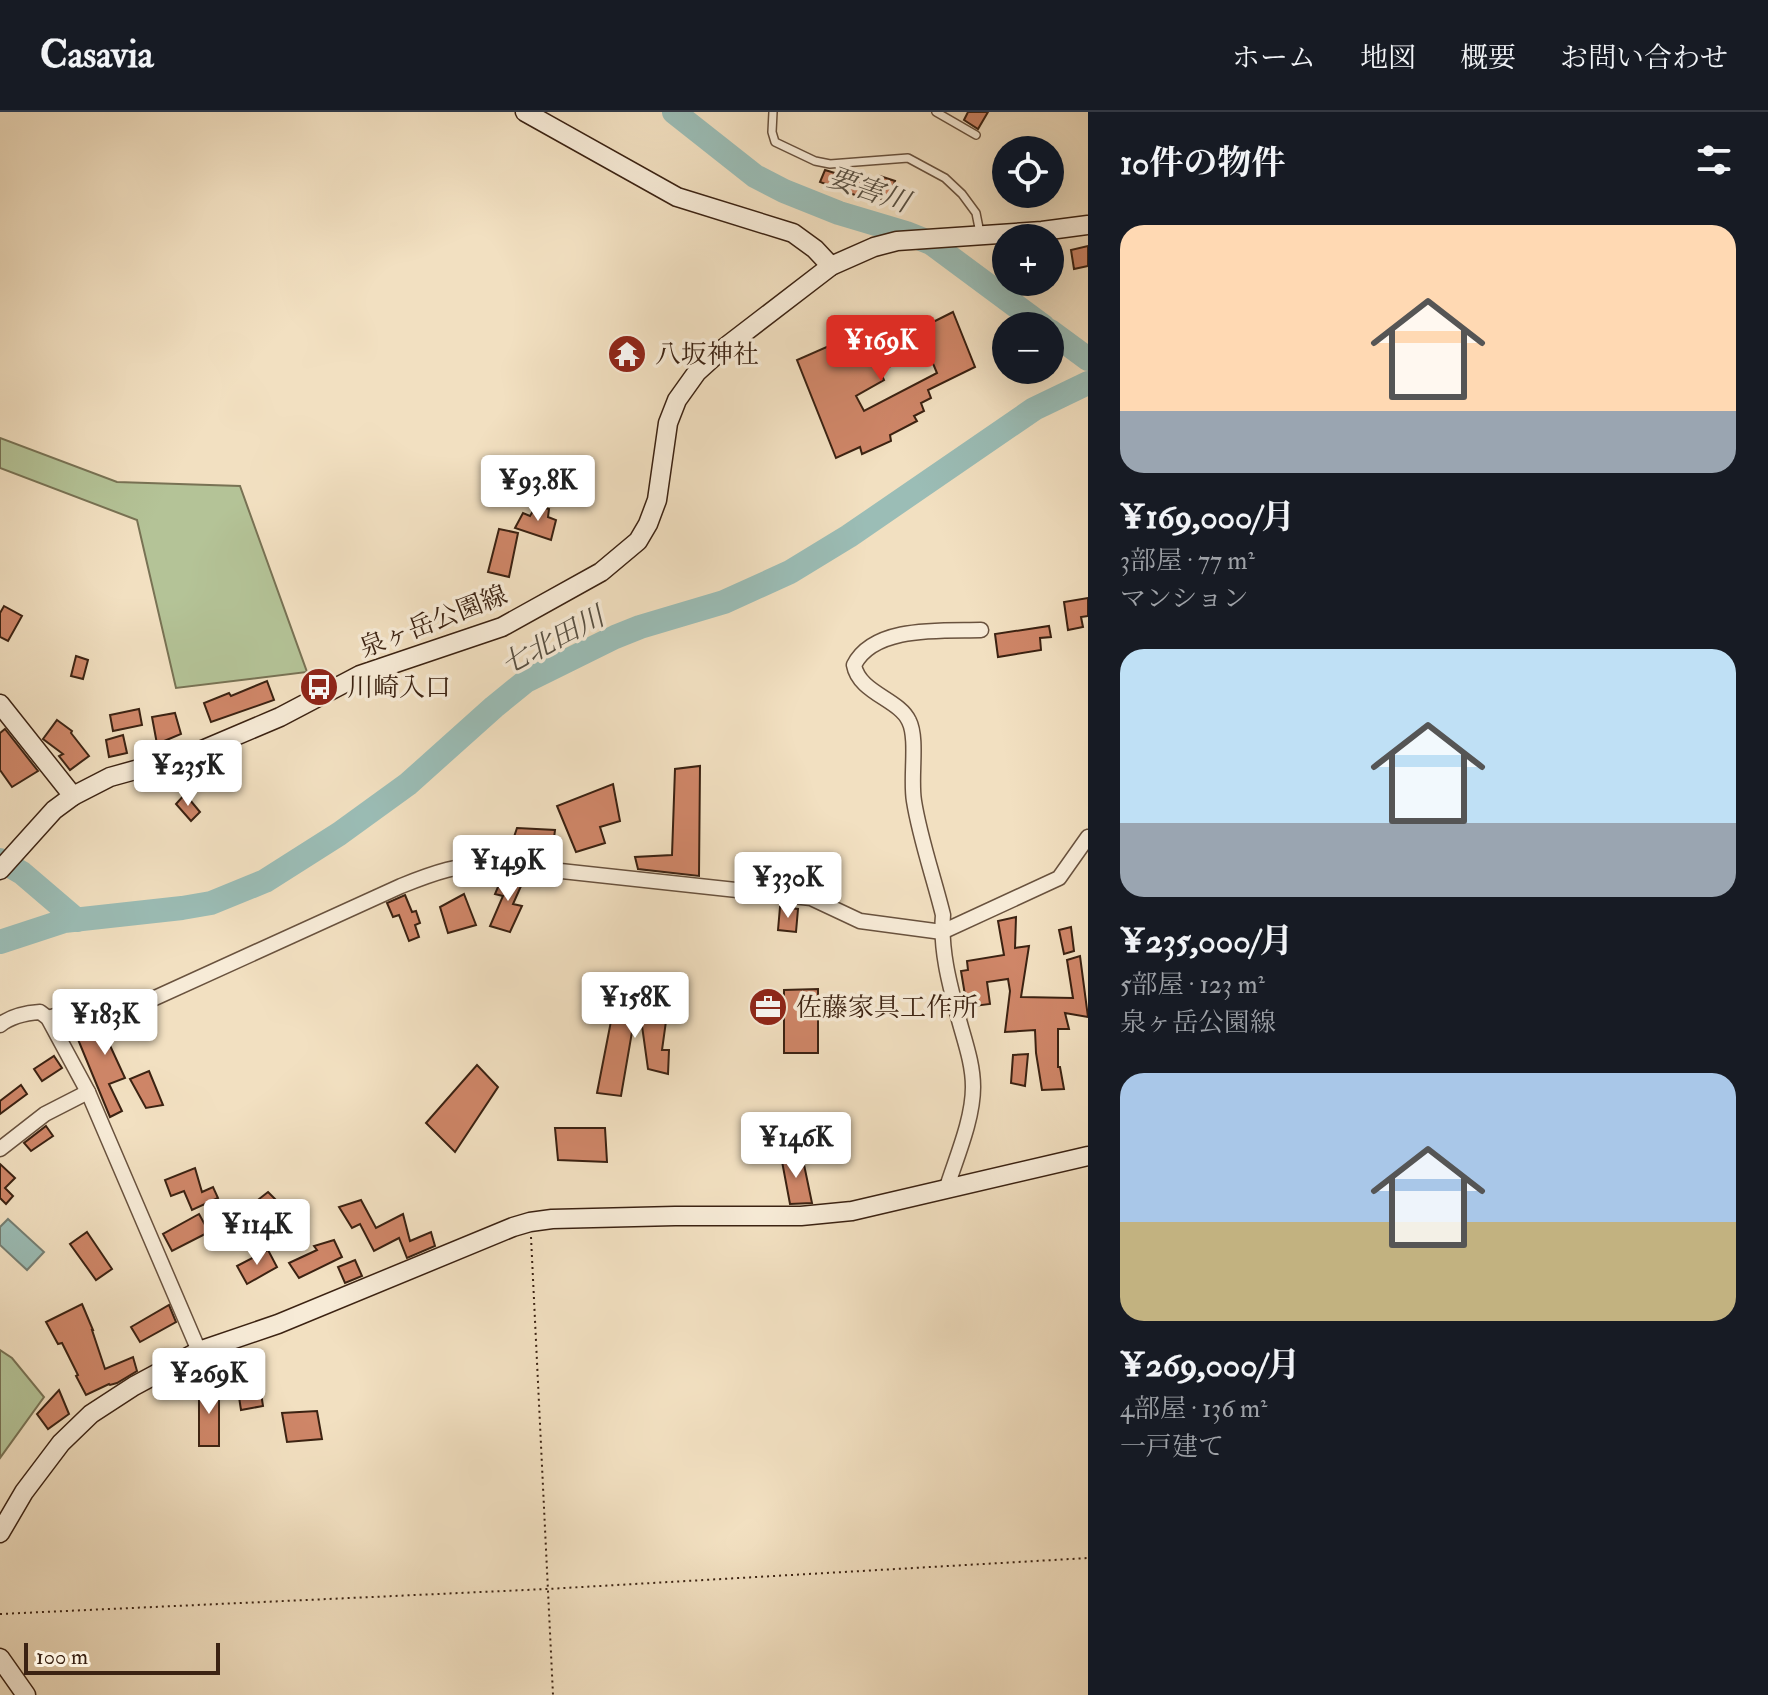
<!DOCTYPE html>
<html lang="ja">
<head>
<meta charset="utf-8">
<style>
  :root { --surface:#171b24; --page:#20242c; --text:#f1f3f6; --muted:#9ea1a6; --line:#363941; --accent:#d93025 }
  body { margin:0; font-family:"IM FELL Double Pica","Noto Serif JP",serif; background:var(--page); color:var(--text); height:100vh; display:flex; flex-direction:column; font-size:30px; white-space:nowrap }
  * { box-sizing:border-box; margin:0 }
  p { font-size:26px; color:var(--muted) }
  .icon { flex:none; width:44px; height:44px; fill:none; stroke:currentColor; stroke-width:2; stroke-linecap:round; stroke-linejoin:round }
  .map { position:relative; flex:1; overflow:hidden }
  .side { display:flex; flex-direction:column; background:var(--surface); width:680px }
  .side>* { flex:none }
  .buttons { position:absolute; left:992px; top:24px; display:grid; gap:16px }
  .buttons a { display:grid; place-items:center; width:72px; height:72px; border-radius:50%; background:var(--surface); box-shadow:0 8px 32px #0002; font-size:40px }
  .scale { position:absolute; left:24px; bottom:20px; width:196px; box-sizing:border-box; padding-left:8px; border:4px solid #3b2212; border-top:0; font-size:22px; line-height:28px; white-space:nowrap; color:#3b2212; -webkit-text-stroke:6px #f7ebd7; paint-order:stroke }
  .price { position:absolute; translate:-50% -68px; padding:0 18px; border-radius:8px; background:#fff; color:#222; font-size:26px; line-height:52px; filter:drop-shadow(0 2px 4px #0008) }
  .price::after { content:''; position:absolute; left:50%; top:48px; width:24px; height:18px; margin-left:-12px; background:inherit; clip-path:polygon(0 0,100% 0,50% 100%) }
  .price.selected { background:var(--accent); color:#fff }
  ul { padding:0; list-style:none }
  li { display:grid; align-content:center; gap:16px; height:424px; padding:0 32px }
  li span { display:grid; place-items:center; height:248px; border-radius:24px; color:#555 }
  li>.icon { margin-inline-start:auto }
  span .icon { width:144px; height:144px; fill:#fffc; stroke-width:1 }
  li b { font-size:34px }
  h2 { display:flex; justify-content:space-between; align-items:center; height:96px; padding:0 32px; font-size:34px }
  header { display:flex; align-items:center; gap:48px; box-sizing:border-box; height:112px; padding:0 40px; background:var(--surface); border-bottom:2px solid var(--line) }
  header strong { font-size:38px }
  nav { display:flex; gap:44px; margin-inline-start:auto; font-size:28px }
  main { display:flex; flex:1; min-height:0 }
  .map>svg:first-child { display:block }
</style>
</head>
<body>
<header>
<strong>Casavia</strong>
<nav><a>ホーム</a><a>地図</a><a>概要</a><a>お問い合わせ</a></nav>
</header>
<main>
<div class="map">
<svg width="1088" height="1583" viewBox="0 0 1088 1583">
  <rect width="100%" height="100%" fill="#f2e0c1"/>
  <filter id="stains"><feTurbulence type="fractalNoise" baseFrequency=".0025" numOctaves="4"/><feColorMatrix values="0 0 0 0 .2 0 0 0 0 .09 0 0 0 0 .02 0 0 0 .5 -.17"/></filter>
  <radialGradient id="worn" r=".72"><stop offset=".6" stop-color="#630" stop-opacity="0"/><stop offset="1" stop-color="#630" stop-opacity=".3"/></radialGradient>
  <g fill="#b4c397" stroke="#787254" stroke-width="2">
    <polygon points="0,326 117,370 240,374 307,560 176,576 137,408 0,356"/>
    <polygon points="0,1238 12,1246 44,1285 0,1346"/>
  </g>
  <polygon fill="#9bbdb6" stroke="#757f74" stroke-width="2" points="8,1107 44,1140 27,1158 0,1133 0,1115"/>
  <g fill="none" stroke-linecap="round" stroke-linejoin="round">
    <g stroke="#9bbdb6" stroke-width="24">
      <polyline points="674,0 755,64 784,79 839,101 906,121 931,131 1043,214"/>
      <polyline points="1050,219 1088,247"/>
      <polyline points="0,748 22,761 77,808"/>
      <polyline points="0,830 64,809 182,796 211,791 265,769 339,722 408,672 494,595 526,569 615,525 640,515 724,490 790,460 849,424 1034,297 1088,271"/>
    </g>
  </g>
  <g fill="#cf8668" stroke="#3b2212" stroke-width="2" fill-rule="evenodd">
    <polygon points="968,0 988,0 978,17 964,8"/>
    <polygon points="825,58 877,74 880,64 895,69 888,89 865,82 863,86 820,70"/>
    <polygon points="1088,134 1088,154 1074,157 1071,138"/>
    <path d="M953,200L975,255L928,278L931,286L921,291L924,299L914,304L917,309L890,323L891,329L862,342L860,335L836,346L797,248L863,219L872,239L920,220L919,217ZM929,242L937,261L864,299L856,284L884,268L880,259L910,245L913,251Z"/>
    <polygon points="536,394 549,397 548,405 556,408 551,428 515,416 523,401 530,404"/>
    <polygon points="499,417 518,421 509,465 488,460"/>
    <polygon points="1088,486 1088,504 1081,505 1083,515 1068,518 1064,490"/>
    <polygon points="4,494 22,504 8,529 0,525 0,501"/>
    <polygon points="1049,514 1051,525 1040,526 1041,538 998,545 995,522"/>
    <polygon points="76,544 88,548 83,567 71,564"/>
    <polygon points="267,569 274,588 211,610 204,591 229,581 231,584"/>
    <polygon points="139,597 142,613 113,619 110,603"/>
    <polygon points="175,601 181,622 157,632 152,605"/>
    <polygon points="57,608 72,619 71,621 89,644 70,658 59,644 63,642 43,627"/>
    <polygon points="5,617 38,659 12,675 0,658 0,621"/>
    <polygon points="123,623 127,641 109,645 106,628"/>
    <polygon points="700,654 699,764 638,757 635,745 672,743 675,657"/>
    <polygon points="613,672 620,709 600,715 605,731 576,740 557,694"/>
    <polygon points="185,682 200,700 191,709 176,692"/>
    <polygon points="517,716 555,718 553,734 549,734 547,747 508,743"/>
    <polygon points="503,763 525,765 513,792 522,794 510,820 490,814 503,784 495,782"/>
    <polygon points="464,782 476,813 448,821 440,795"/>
    <polygon points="405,783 412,800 416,799 420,811 415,813 419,825 409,829 399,803 393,805 387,791"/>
    <polygon points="780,795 798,797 796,820 778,818"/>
    <polygon points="1016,805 1015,836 1029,834 1021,885 1073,886 1067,848 1080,844 1088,905 1065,901 1069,917 1058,917 1058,955 1060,955 1064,977 1042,978 1036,941 1035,918 1005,920 1010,879 1008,867 987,870 990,892 967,895 961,859 968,858 967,849 1004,843 998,809"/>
    <polygon points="1071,815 1074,839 1064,842 1059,818"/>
    <polygon points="818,877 818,941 784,941 784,878"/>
    <polygon points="619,880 674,889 673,902 667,902 662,938 669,938 668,962 648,957 638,885 621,984 597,981 611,909 618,910"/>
    <polygon points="121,899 126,899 132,917 107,927 125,966 109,972 122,999 110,1005 77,925 102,914 100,908"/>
    <polygon points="1028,942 1025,974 1011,971 1013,943"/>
    <polygon points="54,944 62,956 42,969 34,957"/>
    <polygon points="477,953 498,975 455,1040 426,1011"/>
    <polygon points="149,959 163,993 146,996 130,967"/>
    <polygon points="21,973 27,982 0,1002 0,989"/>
    <polygon points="46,1014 53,1024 31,1039 24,1031"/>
    <polygon points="555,1016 605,1016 607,1050 558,1048"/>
    <polygon points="802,1043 812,1091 790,1092 781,1044"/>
    <polygon points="0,1052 15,1066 5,1076 13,1084 6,1092 0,1086"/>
    <polygon points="195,1056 202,1080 213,1075 218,1086 192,1098 184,1079 171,1084 165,1068"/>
    <polygon points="268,1080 284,1096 268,1110 254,1096 254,1091"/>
    <polygon points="361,1088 376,1116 403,1102 410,1129 431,1120 435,1134 407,1146 399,1126 374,1139 360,1112 352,1116 339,1095"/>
    <polygon points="246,1101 251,1123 229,1134 217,1113"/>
    <polygon points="199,1102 209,1120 172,1139 163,1122"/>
    <polygon points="87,1120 112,1157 96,1168 70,1132"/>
    <polygon points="334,1128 342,1145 299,1166 289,1151 317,1138 314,1134"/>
    <polygon points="268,1138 277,1155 247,1172 237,1154"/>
    <polygon points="355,1148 362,1164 345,1171 338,1155"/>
    <polygon points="82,1192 93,1218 92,1218 105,1257 133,1245 137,1259 117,1271 110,1273 109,1272 86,1283 76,1264 78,1263 62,1231 58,1232 46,1210"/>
    <polygon points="169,1193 176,1210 140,1230 131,1215"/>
    <polygon points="257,1255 263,1294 241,1298 235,1259"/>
    <rect x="199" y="1275" width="20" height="59"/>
    <polygon points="59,1278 69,1302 48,1317 37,1302"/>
    <polygon points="317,1299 322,1327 287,1330 282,1301"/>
  </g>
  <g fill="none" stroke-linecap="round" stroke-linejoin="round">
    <g stroke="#69523e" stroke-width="10">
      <g id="lane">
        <polyline points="773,0 772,20 775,30 815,49 830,52 908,46 945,66 962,82 976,101 980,121"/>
        <polyline points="936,0 976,23"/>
      </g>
    </g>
    <g stroke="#69523e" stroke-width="17">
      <g id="street">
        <path d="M48,906L107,889L146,890L401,774C433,761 461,751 496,752L811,786L860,809L942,820L1059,766L1088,725"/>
        <path d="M0,913C11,904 26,901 40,900L48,906L88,980L199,1239"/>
        <polyline points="0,1037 45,1002 88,980"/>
        <path d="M946,1078C956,1046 973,1008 973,975C973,952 965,930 959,908C950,874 940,838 943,803C934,766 920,727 914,689C910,666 918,627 909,609C899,587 859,581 854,553C874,513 943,519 981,518"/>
      </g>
    </g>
    <g stroke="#3b2212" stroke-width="21">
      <g id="secondary">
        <polyline points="525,0 677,85 793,121 815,137 831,154"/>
        <polyline points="0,592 73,684"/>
        <polyline points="0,758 54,698 73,684 110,665 193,642 280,605 360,563 502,515 601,460 638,429 648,412 657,388 668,311 677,288 697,260 719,240 831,154 874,135 897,129 1042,119 1088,113"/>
        <polyline points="0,1421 24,1380 61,1331 91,1302 134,1274 199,1239 278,1212 513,1115 530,1110 552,1107 675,1104 801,1104 852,1099 1088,1044"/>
        <polyline points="0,1546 26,1583"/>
      </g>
    </g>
    <g stroke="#3b2212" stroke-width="2" stroke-dasharray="2 4" stroke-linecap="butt">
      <polyline points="531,1125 553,1583"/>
      <polyline points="0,1502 547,1477 1088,1446"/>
    </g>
    <use href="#lane" stroke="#f7ebd7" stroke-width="7"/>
    <use href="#street" stroke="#f7ebd7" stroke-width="14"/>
    <use href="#secondary" stroke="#f7ebd7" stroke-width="18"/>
  </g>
  <defs>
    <g id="temple-disc" transform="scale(2)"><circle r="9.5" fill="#8f2418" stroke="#f7ebd7"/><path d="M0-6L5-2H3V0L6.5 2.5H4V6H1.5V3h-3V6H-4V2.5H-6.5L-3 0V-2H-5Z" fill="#fff"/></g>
    <g id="bus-disc" transform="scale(2)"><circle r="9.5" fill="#8f2418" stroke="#f7ebd7"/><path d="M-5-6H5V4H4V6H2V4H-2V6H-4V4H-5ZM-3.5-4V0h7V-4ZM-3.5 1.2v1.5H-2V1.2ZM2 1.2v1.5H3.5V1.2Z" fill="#fff"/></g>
    <g id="office-disc" transform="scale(2)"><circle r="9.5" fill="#8f2418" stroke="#f7ebd7"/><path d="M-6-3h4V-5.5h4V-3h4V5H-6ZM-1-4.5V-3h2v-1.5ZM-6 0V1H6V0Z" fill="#fff"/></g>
  </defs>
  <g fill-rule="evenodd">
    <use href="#temple-disc" x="627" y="242"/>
    <use href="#bus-disc" x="319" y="575"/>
    <use href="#office-disc" x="768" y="895"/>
  </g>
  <g text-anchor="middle" stroke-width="7" stroke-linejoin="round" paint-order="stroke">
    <g font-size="26" fill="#3b2212" stroke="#f7ebd7" text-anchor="start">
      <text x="655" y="251">八坂神社</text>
      <text x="347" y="584">川崎入口</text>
      <text x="796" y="904">佐藤家具工作所</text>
    </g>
    <g font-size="26" fill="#3b2212" stroke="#f7ebd7">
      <text transform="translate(433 509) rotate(-21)" y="9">泉ヶ岳公園線</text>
    </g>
    <g font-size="28" font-style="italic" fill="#585043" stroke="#f7ebd7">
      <text transform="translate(869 77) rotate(19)" y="10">要害川</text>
      <text transform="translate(552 528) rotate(-28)" y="10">七北田川</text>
    </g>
  </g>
  <rect width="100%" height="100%" filter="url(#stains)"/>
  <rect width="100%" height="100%" fill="url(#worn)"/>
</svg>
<div class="buttons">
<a><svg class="icon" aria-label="locate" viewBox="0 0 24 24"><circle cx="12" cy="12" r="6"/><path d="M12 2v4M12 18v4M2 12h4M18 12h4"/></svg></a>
<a>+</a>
<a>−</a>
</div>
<div class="scale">100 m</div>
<b class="price selected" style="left:881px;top:271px">¥169K</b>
<b class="price" style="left:538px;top:411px">¥93.8K</b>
<b class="price" style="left:188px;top:696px">¥235K</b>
<b class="price" style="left:508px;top:791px">¥149K</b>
<b class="price" style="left:788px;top:808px">¥330K</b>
<b class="price" style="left:635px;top:928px">¥158K</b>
<b class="price" style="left:105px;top:945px">¥183K</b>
<b class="price" style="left:796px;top:1068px">¥146K</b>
<b class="price" style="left:257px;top:1155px">¥114K</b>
<b class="price" style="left:209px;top:1304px">¥269K</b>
</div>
<section class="side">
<h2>10件の物件<svg class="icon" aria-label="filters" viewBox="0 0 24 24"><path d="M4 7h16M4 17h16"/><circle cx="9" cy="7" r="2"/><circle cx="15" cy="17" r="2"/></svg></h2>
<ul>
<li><span style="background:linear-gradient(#ffd9b3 75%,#9aa5b1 0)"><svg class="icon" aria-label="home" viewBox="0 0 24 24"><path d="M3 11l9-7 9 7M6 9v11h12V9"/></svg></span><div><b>¥169,000/月</b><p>3部屋 · 77 m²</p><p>マンション</p></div></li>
<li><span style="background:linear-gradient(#bfe0f5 70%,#9aa5b1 0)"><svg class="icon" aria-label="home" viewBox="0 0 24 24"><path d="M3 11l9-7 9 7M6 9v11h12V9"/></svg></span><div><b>¥235,000/月</b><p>5部屋 · 123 m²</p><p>泉ヶ岳公園線</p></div></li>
<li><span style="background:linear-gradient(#a9c7e8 60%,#c2b280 0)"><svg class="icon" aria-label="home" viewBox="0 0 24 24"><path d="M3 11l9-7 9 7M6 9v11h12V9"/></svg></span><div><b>¥269,000/月</b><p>4部屋 · 136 m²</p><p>一戸建て</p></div></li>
</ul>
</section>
</main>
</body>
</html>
